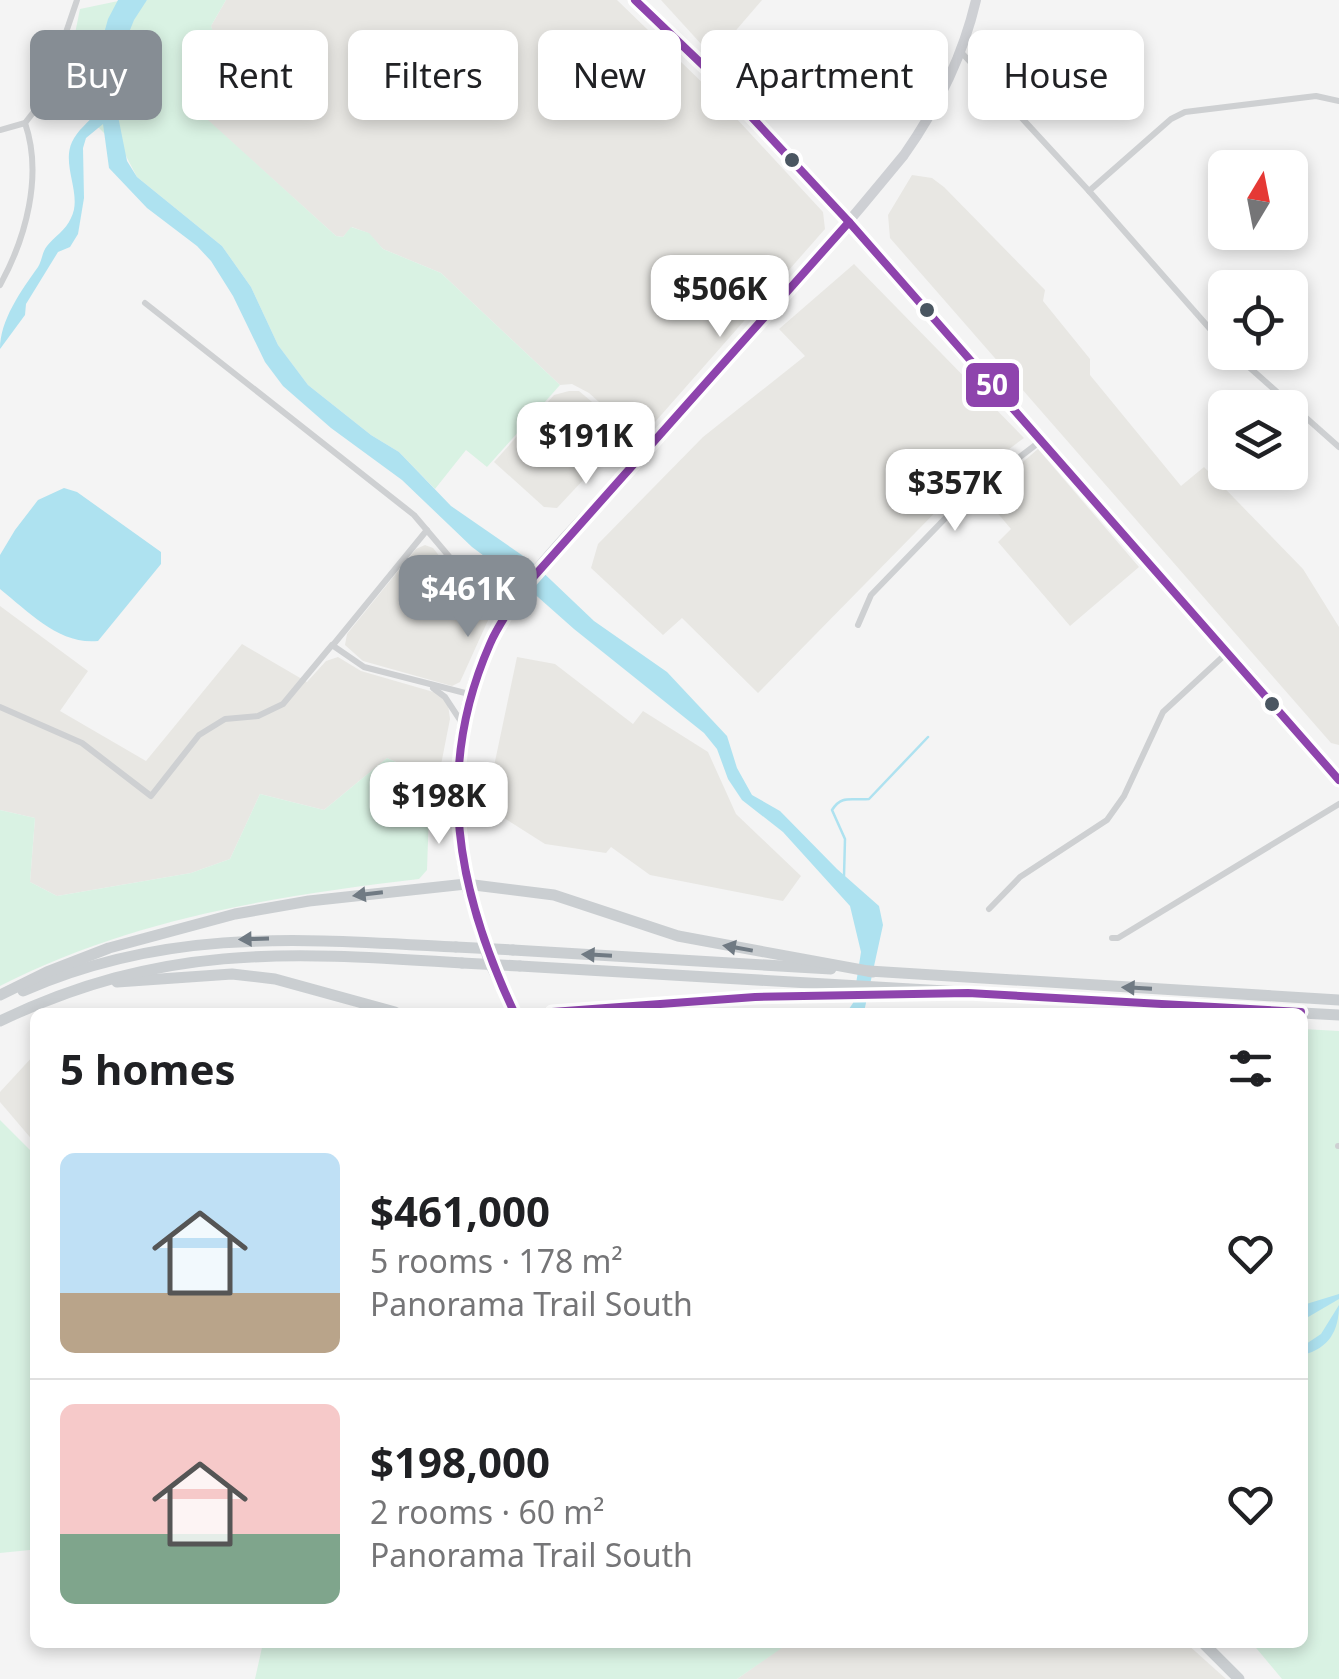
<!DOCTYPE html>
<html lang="en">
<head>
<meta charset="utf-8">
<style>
  :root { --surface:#fff; --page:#f6f6f6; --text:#202124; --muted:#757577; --line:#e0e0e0; --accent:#868d94 }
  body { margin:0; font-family:"Noto Sans",sans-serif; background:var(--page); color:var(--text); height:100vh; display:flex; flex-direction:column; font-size:38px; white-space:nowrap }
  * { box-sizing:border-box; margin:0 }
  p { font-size:32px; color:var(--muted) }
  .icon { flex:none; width:55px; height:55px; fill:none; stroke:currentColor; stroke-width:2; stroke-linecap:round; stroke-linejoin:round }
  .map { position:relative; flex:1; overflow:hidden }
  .details { position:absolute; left:30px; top:1008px; width:1278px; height:640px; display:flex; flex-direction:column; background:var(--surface); border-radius:15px; box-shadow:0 5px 15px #0003 }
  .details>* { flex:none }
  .banner { position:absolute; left:30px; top:30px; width:1280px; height:90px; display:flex; gap:20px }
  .needle { width:65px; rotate:10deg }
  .buttons { position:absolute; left:1208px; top:150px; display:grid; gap:20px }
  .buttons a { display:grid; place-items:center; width:100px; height:100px; border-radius:15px; background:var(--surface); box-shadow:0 5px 15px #0003; font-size:50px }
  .price { position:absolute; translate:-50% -85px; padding:0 22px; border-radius:20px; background:#fff; color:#222; font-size:32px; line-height:65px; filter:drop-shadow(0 2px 5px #0008) }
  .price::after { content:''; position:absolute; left:50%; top:60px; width:30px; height:22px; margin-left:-15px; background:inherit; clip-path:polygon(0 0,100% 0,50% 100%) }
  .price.selected { background:var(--accent); color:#fff }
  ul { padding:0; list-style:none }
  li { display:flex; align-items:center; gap:30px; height:250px; padding:0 30px }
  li+li { border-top:2px solid var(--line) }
  li span { display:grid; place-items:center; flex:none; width:280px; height:200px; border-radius:15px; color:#555 }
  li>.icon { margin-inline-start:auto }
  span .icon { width:120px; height:120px; fill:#fffc; stroke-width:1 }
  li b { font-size:42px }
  h2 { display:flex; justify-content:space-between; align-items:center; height:120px; padding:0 30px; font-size:42px }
  .tag { padding:0 35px; border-radius:15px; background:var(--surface); box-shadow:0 5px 15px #0003; font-size:35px; line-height:90px }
  .tag.selected { background:var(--accent); color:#fff }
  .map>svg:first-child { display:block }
</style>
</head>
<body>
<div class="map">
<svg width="1339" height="1679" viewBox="0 0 1339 1679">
  <rect width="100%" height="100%" fill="#f4f4f4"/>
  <g fill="#e8e7e3">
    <polygon points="226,0 617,0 711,91 823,212 825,229 640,439 589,393 572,384 560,385 441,273 383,249 368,233 352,227 343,237 336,236 196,110 227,77 211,26"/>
    <polygon points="661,0 762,0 713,57"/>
    <polygon points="912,175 932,178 944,187 1045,290 1043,301 1090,359 1090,375 1181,486 1204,467 1303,569 1339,627 1339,745 1331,743 890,238 888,215"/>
    <polygon points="854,264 1024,438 968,479 758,693 682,618 663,635 591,568 598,544 703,437 805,356 779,329"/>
    <polygon points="569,391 579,391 628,432 557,508 544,507 494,462 554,395"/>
    <polygon points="1038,449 1139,567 1070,626 998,542 1011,529 983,496"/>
    <polygon points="425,545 433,548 456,577 488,605 489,618 460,682 452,686 363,661 345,645 347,634 416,549"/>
    <polygon points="0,606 88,671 60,711 146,761 242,644 307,682 326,661 338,657 361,671 437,693 448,704 450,719 438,780 387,758 324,810 260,794 230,859 191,873 57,896 30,882 35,818 0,810"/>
    <polygon points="517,657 555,664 633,724 643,711 708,752 736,814 801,876 783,901 650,875 611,847 606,853 545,844 493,811 489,790"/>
    <polygon points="35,1054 35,1143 0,1102 0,1092"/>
    <polygon points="789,1642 1186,1643 1226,1679 737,1679"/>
  </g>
  <g fill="#d9f2e3">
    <polygon points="123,0 143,4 147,0 226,0 211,26 214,34 230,47 227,77 197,110 336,236 343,237 351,227 369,233 383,249 441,273 560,385 487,467 466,450 435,489 399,452 371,435 308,385 278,345 251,287 222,246 137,177 125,154 63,92 80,9"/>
    <path d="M387,758L434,779L433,804H425L429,812L427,870L419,879C275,896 130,919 0,986V810L35,818L30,882L57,896L191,873L230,859L260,794L324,810Z"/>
    <polygon points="1303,1029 1339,1031 1339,1679 1282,1679 1252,1643 1302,1642"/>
    <polygon points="0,1120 35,1155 35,1557 30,1550 0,1553"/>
    <polygon points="263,1643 263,1642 789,1643 737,1679 255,1679"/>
  </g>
  <g fill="#aee2f0">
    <path d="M118,0H147L134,20L124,45L115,101L127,161L137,177L222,246L251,287L278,345L308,385L371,435L399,452L451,506L532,562L594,621L667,672L727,736L737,768L752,795L780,811L837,869L879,906L883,925L864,1012H847L853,1003L861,952L850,906L783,832L742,800L728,779L717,749L704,733L574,629L530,590L472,547L402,480L331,428L283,386L265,362L233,296L211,261L197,246L147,208L109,168L103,124L86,138L83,148L84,198L78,234L70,247L58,252L26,304L25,315L0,349C0,320 21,291 38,267C42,261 42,252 47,246C54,237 66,230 71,218C83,195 61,166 72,142C77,131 89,121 97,113V102L88,91L108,19Z"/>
    <path d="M64,488L77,492L161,552V564L98,641C59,645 29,612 0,589V555L15,530L38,500Z"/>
    <polygon points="1339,1294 1339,1299 1303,1320 1303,1305"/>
    <path d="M1339,1305C1339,1331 1329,1348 1303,1355V1346L1321,1334Z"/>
  </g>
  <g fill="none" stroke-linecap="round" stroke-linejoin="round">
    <path stroke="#aee2f0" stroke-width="2.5" d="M844,876L845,839L832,810C842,794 852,801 869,799L928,737"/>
    <g stroke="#ced0d2" stroke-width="6">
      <polyline points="961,52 1089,191 1225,346"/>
      <polyline points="0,130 25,123 43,100 77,0"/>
      <polyline points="1089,191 1171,119 1185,112 1316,96 1339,101"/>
      <path d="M0,285C26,238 43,175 25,123"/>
      <polyline points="145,303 414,515 458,567 508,609"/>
      <polyline points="1232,352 1339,447"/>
      <polyline points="858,625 871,595 961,502 1042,440"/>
      <polyline points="333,645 427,530"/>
      <polyline points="433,688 445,697 462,723"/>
      <polyline points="0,707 82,743 151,796 199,735 225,719 258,716 283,704 332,645 364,667 469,694"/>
      <polyline points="989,909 1020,877 1107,820 1124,796 1163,712 1229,651"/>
      <polyline points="1112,938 1118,938 1339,804"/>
      <polyline points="1338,1146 1339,1146"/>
    </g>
    <g stroke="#ced0d4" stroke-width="10">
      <polyline points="635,0 707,69 849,222 1251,676 1339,780"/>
      <path d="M466,884C450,808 452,726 484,654C518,574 592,511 650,447C737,352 822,255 904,155C937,108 963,56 976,0"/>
    </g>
    <g stroke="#caced1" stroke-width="11">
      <polyline points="466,884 489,961 514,1012"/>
      <polyline points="513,950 831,969"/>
      <polyline points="520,966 1301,1012"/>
      <polyline points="869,971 1339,1000"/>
      <polyline points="117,982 232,974 275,979 395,1012"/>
      <path d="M23,991C169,927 302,939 456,947"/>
      <polyline points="0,995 47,972 109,948 235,914 309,901 466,884 554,895 678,936 873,972"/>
      <polyline points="552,1012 755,997 874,994"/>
      <polyline points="1302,1013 1339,1015"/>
      <path d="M0,1021C164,943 287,952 462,963"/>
      <polyline points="1202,1642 1239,1679"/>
    </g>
    <g stroke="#caced1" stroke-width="11">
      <polyline points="456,947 513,950"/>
      <polyline points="462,963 520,966"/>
    </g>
    <g stroke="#fff" stroke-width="15">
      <g id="bus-1">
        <polyline points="635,0 707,69 849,222 1339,780"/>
        <path d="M514,1012C457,891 434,771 490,644C498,625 511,608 521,591L849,222"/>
        <polyline points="552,1012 755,997 968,993 1301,1012"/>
      </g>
    </g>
    <use href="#bus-1" stroke="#8e44ad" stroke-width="8"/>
  </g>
  <defs><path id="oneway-solid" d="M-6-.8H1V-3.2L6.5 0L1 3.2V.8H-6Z" transform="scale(2.5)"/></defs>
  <g fill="#707a83">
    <use href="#oneway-solid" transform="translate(368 894) rotate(173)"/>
    <use href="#oneway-solid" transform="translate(254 939) rotate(178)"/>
    <use href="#oneway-solid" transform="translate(738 948) rotate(-170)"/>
    <use href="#oneway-solid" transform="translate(597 955) rotate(-177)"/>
    <use href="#oneway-solid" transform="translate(1137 988) rotate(-177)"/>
  </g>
  <g fill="#4a5661" stroke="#fff" stroke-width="4">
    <circle cx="792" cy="160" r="9"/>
    <circle cx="927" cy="310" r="9"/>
    <circle cx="1272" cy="704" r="9"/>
  </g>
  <rect stroke="#fff" stroke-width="4" x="964" y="361" width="57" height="48" rx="10" fill="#8e44ad"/>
  <g font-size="28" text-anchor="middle" font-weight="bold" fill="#fff">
    <text x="992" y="395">50</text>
  </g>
</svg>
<div class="buttons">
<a><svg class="needle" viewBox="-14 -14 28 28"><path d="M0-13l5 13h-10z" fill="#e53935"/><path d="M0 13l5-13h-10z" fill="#757577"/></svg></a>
<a><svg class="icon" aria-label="locate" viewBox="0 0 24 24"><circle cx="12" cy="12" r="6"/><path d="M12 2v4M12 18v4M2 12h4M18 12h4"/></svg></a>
<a><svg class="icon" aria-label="layers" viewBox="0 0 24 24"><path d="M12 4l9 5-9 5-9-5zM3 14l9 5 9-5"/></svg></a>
</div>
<b class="price" style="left:720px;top:340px">$506K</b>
<b class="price" style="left:586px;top:487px">$191K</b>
<b class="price" style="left:955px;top:534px">$357K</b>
<b class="price selected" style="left:468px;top:640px">$461K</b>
<b class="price" style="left:439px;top:847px">$198K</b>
<div class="banner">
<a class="tag selected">Buy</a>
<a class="tag">Rent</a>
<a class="tag">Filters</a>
<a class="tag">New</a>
<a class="tag">Apartment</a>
<a class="tag">House</a>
</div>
<section class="details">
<h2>5 homes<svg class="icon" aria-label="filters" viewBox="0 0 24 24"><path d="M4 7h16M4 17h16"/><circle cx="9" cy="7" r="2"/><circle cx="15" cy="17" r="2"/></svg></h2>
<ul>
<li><span style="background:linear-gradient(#bfe0f5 70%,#b9a48a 0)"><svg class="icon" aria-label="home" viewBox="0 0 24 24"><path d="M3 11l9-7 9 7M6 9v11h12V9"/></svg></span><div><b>$461,000</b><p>5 rooms · 178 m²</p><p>Panorama Trail South</p></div><svg class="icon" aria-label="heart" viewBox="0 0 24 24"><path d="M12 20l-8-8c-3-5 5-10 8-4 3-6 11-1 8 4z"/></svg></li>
<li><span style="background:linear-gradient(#f6c9c9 65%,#7fa58c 0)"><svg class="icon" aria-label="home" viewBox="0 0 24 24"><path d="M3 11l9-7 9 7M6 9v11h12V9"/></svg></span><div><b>$198,000</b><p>2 rooms · 60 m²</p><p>Panorama Trail South</p></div><svg class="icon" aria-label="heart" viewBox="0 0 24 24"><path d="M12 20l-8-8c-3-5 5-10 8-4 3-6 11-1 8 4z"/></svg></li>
</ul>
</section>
</div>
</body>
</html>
